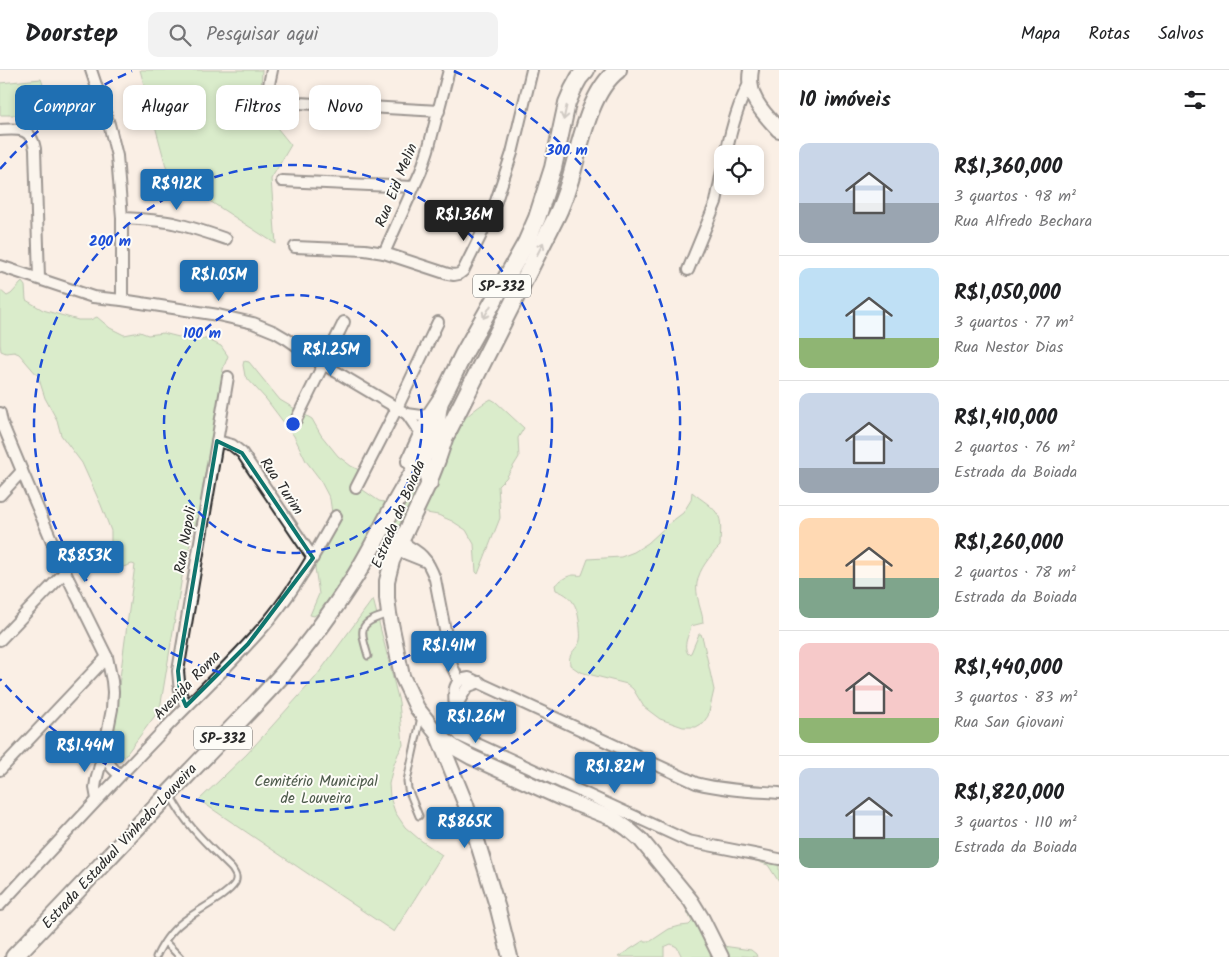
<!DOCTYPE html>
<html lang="pt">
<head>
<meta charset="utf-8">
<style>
  :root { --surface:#fff; --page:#f2f2f2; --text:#202124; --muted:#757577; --line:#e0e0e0; --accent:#1f6fb2 }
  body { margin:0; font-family:Kalam,sans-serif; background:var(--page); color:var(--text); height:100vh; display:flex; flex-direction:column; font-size:19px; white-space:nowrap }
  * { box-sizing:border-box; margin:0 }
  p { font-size:16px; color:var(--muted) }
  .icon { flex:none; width:28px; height:28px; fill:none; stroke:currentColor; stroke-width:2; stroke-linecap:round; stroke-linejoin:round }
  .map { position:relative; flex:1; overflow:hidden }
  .panel { display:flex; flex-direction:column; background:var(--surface); width:450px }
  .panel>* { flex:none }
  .banner { position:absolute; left:15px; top:15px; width:475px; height:45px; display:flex; gap:10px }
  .fabs { position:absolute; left:714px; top:75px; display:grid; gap:10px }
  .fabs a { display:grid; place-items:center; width:50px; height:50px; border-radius:10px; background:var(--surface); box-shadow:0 2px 8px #0003; font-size:25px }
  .price { position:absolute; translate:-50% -42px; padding:0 11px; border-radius:5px; background:var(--accent); color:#fff; font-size:16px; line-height:32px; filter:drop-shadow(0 1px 2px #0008) }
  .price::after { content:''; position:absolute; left:50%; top:30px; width:15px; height:11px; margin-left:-8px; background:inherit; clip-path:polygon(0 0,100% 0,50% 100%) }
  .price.selected { background:#222; color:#fff }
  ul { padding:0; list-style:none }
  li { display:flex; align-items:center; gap:15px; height:125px; padding:0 20px }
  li+li { border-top:1px solid var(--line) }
  li span { display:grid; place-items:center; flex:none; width:140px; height:100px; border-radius:10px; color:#555 }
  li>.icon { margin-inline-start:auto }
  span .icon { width:60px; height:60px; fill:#fffc; stroke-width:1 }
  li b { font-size:21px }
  h2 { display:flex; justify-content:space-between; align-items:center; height:60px; padding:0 20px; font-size:21px }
  .tag { padding:0 18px; border-radius:10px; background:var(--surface); box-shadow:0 2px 8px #0003; font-size:18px; line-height:45px }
  .tag.selected { background:var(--accent); color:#fff }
  header { display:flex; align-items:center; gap:30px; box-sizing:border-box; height:70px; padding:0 25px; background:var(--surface); border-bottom:1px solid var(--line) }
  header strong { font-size:24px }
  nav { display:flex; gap:28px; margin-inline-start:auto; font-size:18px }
  .search { width:350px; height:45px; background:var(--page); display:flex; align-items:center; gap:12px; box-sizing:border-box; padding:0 18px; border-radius:10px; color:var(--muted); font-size:19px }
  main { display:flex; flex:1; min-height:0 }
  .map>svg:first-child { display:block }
</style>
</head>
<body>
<header>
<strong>Doorstep</strong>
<div class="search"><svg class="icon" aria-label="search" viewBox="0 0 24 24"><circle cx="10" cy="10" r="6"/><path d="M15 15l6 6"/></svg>Pesquisar aqui</div>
<nav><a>Mapa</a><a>Rotas</a><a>Salvos</a></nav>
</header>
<main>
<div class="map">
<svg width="779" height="887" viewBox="0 0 779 887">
  <rect width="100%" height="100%" fill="#faefe5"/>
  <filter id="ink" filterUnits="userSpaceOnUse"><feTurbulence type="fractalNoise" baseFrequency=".02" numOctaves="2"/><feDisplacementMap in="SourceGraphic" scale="10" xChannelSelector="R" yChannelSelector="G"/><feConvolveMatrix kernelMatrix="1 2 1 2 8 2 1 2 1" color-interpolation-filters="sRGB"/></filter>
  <g filter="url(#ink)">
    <g fill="#b3e9ab" stroke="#6f8a6b">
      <polygon points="140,0 262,0 261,24 269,48 291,75 271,109 276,174 168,104"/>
      <polygon points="41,9 47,26 16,45 0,45 0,13"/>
      <path d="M22,212L25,216L26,230L43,240L78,250H90L97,247L110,258L124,265L140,262L148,265L163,263L187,269H206L221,276L228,286L223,299L217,355L199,444L191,467L189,480L186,483L160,639L122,690C115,691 113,689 110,683L135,495L132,494L123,497L120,496L111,476V461L101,435L82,393L61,365L57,350L45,328L38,306L19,284L14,282L6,283L1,281L0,274V220L7,226L11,224Z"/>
      <path d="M244,291L249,292L280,330L312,349L321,365L338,386L351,396L359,400V415L363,420L379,431L389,433L404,425L431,417C438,399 447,367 460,353C469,344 480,335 491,329L496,332L524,358L518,368L519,387L506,408L498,416L500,448L478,504L476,502L474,474L466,460L452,451L438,445L421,442C409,451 396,456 385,465L323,540L314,546L310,545L319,524L315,498L330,458L332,443L330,429L319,408L306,391L294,366L266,329L245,306L243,295Z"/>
      <path d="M692,422C701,430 714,436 719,447C722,453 720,469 720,476C710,486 699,499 697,513C696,518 697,525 698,529C699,537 703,544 703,553L691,556C689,566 682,574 688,584L691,583L699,564H701L703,570L714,620L708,646L703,653L696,657H683L660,649L644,637L633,619L627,614L580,602L570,595C570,592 569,589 570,587C572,580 579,577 580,570C581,566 580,561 580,558C578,539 575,527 556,520L555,515C559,511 568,505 574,505C577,505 580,506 582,505L588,489L621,487L634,482L648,473L671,452L683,443L691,430Z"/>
      <polygon points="373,529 399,632 403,675 398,684 393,697 389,714 390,727 395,742 405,757 419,769 442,785 394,862 199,730 247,684 315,608"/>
      <polygon points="741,786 779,789 779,812 768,795"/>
      <polygon points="688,836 723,876 751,880 756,884 757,887 742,886 740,887 682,887 677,877 671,874 664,877 664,887 618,887 643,871 651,871 669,859 680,856 689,855 692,852 685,837"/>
    </g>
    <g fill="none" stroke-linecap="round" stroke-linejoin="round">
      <g stroke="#2b2b2b" stroke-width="9">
        <g id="lane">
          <path d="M368,586C360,558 357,553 389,544"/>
          <polyline points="419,746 408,719 407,711 421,647"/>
          <polyline points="165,872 180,887"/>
          <path d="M156,887C163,872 174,857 188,848C200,839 228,825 235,813C238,807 235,804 232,799C208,775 186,756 171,726"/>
        </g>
      </g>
      <g stroke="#2b2b2b" stroke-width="14">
        <g id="street">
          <polyline points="91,0 109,54 117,86 122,148 122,230"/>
          <path d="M272,0C269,16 264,23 281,32L439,41"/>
          <path d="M0,60C19,59 31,57 35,79L39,208"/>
          <path d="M726,84C731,60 737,36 749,14"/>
          <polyline points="282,111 413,117"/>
          <path d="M122,148C139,149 157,150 173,153C191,157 209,163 226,169"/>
          <polyline points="295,177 365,180 384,183 448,204 454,205 459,204 463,201 480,167 496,131 512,83 532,0"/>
          <polyline points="384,183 421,101 428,80 449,0"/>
          <polyline points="0,196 93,227 122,230 218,245 253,253 275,262 287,269 323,294 407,344 422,346 432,343"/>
          <polyline points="688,200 716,132 722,101"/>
          <polyline points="0,343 2,353 22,401 65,502 107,587 112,611 113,622 112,639 104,680 96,711 95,718 97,729"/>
          <polyline points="407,344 416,357 428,363"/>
          <polyline points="296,350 344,252"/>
          <polyline points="217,371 232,375 242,383 313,488"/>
          <polyline points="356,418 397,338 438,252"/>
          <polyline points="0,425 22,401"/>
          <path d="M401,472C421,483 427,487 435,509L452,596L459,611"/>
          <polyline points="397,480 427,492"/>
          <polyline points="0,570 65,502"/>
          <path d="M480,612L469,616L466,619C461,628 449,646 452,656C454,660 457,663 460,666L688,771L779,789"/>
          <polyline points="186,636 180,622 178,601 228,307"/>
          <path d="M455,639C454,624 451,610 469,608L696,713C723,720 752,721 779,723"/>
          <path d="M104,680C108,693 110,697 120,705"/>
          <polyline points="0,700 107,587"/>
          <path d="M0,835C53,777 106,720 161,663C197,625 237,589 271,548C297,516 316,482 336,446"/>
        </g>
      </g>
      <g stroke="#2b2b2b" stroke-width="18">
        <g id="secondary">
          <path d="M751,0C746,26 762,42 779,60"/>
          <polyline points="447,363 438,390 429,413 392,491 387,511 387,528 389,544 402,606 417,638 438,665 455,678 471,687 561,728 614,749 627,758 641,770 691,831 702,849 721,887"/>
          <path d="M440,377C437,361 437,347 441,331"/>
          <polyline points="438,666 466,735 498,839 510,887"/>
        </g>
      </g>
      <g stroke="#2b2b2b" stroke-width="20">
        <g id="primary">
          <polyline points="410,391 432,343 442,328 463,285 526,173 537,148 553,98 567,33 573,19 579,8 586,0"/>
          <polyline points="417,395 425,396 428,400 429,413"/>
          <path d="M14,887C72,827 128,766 186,706C218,672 251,640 282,605C308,575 332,542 354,508C375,475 390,439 411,406C421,389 430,374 447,363L556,147C562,135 566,123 570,110C580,76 589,22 618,0"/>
        </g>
      </g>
      <use href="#lane" stroke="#fdfcf7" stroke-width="5"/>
      <use href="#street" stroke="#fdfcf7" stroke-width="10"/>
      <use href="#secondary" stroke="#fdfcf7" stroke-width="14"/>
      <use href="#primary" stroke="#fdfcf7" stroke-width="16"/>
    </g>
    <defs><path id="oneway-shaft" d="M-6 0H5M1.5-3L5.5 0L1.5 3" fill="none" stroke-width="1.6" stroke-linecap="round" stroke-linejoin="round" transform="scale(1.25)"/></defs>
    <g stroke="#9e9e9b">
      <use href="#oneway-shaft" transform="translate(565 43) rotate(102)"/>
      <use href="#oneway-shaft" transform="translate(540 179) rotate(-63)"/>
      <use href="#oneway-shaft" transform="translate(487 242) rotate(120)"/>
    </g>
  </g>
  <path d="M0 0H779V887H0ZM217,371L242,383L313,488L248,574L186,636L180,622L178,601Z" fill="#faefe5" fill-opacity=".55" fill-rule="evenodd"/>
  <path fill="none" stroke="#0f766e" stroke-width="4" stroke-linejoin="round" d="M217,371L242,383L313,488L248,574L186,636L180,622L178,601Z"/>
  <g fill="none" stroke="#1d4ed8" stroke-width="2.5" stroke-dasharray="9 6">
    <circle cx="293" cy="354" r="129"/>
    <circle cx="293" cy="354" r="259"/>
    <path d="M0 99A388 388 0 0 1 132 1M454 1A388 388 0 1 1 0 609"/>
  </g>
  <g text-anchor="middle" stroke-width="4" stroke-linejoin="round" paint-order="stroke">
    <g fill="#fdfcf7" stroke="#6a6a68" stroke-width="1">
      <rect x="473" y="204.5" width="58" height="23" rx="4"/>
      <rect x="194" y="656.5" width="58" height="23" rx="4"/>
    </g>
    <g font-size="14" font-weight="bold" fill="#2b2b2b">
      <text x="502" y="221">SP-332</text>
      <text x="223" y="673">SP-332</text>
    </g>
    <g font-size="15" fill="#2b2b2b" stroke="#fdfcf7">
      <text transform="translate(396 115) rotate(-68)" y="5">Rua Eid Melin</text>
      <text transform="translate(282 416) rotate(56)" y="5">Rua Turim</text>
      <text transform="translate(398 444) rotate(-67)" y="5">Estrada da Boiada</text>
      <text transform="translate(185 470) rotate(-80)" y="5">Rua Napoli</text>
      <text transform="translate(187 615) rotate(-46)" y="5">Avenida Roma</text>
      <text transform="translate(119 776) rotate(-47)" y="5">Estrada Estadual Vinhedo-Louveira</text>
    </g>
    <g font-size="15" fill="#4d5a4b" stroke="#fdfcf7">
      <text x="316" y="716">Cemitério Municipal<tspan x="316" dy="17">de Louveira</tspan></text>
    </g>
  </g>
  <circle cx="293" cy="354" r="8" fill="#1d4ed8" stroke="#fdfcf7" stroke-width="2.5"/>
  <g font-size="15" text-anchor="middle" font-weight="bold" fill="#1d4ed8" stroke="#fdfcf7" stroke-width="4" stroke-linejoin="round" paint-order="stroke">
    <text x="567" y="85">300 m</text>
    <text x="110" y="176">200 m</text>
    <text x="202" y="268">100 m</text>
  </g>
</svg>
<div class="fabs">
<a><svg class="icon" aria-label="locate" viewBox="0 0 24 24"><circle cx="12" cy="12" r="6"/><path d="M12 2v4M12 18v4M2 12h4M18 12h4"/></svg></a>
</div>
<b class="price" style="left:177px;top:141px">R$912K</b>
<b class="price selected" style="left:464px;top:172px">R$1.36M</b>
<b class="price" style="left:219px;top:232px">R$1.05M</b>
<b class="price" style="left:331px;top:307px">R$1.25M</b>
<b class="price" style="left:85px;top:513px">R$853K</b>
<b class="price" style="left:449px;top:603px">R$1.41M</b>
<b class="price" style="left:476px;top:674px">R$1.26M</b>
<b class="price" style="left:85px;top:703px">R$1.44M</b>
<b class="price" style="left:615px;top:724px">R$1.82M</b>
<b class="price" style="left:465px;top:779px">R$865K</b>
<div class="banner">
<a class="tag selected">Comprar</a>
<a class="tag">Alugar</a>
<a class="tag">Filtros</a>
<a class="tag">Novo</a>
</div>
</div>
<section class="panel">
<h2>10 imóveis<svg class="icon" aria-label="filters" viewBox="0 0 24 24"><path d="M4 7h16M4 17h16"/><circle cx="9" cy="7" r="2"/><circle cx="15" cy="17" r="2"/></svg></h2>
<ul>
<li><span style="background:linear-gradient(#c9d6e8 60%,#9aa5b1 0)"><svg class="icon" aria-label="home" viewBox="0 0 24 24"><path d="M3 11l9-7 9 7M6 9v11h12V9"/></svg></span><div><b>R$1,360,000</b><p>3 quartos · 98 m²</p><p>Rua Alfredo Bechara</p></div></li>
<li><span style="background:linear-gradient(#bfe0f5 70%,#8fb573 0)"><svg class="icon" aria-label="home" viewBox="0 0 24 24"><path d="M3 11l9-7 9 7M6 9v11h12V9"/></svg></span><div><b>R$1,050,000</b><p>3 quartos · 77 m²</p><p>Rua Nestor Dias</p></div></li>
<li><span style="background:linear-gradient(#c9d6e8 75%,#9aa5b1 0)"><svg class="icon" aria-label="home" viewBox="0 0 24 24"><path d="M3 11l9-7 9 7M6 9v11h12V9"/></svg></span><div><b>R$1,410,000</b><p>2 quartos · 76 m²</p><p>Estrada da Boiada</p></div></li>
<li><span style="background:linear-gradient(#ffd9b3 60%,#7fa58c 0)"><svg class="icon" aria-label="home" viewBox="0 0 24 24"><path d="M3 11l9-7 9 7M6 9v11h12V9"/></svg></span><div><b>R$1,260,000</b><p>2 quartos · 78 m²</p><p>Estrada da Boiada</p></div></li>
<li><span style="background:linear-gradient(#f6c9c9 75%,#8fb573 0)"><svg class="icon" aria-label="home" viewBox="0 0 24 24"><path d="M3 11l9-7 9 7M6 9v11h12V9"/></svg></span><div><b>R$1,440,000</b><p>3 quartos · 83 m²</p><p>Rua San Giovani</p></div></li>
<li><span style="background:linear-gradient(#c9d6e8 70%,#7fa58c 0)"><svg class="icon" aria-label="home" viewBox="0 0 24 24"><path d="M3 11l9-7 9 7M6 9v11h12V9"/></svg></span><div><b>R$1,820,000</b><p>3 quartos · 110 m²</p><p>Estrada da Boiada</p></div></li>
</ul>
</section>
</main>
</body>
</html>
